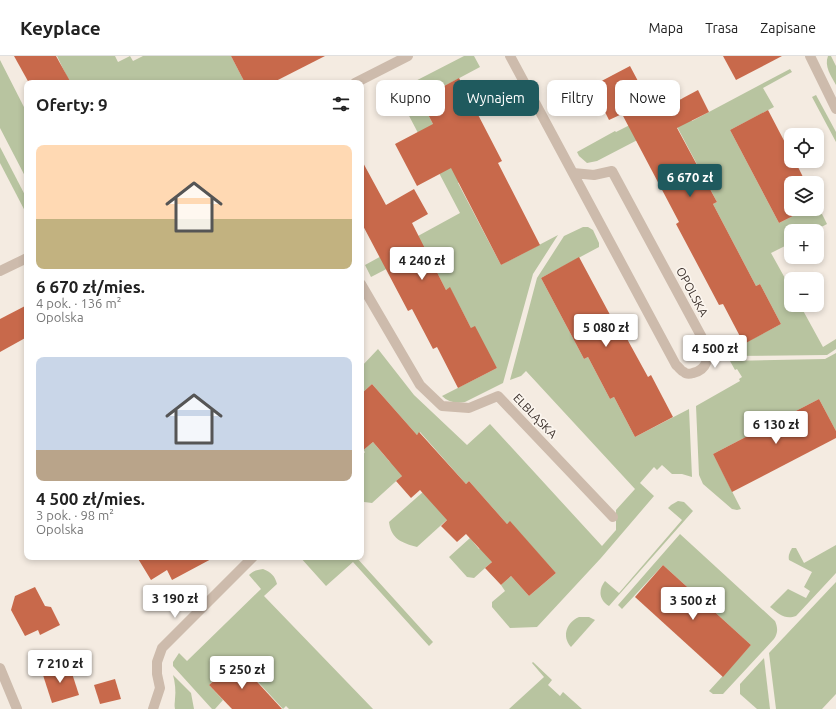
<!DOCTYPE html>
<html lang="pl">
<head>
<meta charset="utf-8">
<style>
  :root { --surface:#fff; --page:#f2f2f2; --text:#222; --muted:#767676; --line:#e0e0e0; --accent:#1f5a5e }
  body { margin:0; font-family:Ubuntu,sans-serif; background:var(--page); color:var(--text); height:100vh; display:flex; flex-direction:column; font-size:15px; white-space:nowrap }
  * { box-sizing:border-box; margin:0 }
  p { font-size:13px; color:var(--muted) }
  .icon { flex:none; width:22px; height:22px; fill:none; stroke:currentColor; stroke-width:2; stroke-linecap:round; stroke-linejoin:round }
  .map { position:relative; flex:1; overflow:hidden }
  .panel { position:absolute; left:24px; top:24px; width:340px; height:480px; display:flex; flex-direction:column; background:var(--surface); border-radius:8px; box-shadow:0 2px 6px #0003 }
  .panel>* { flex:none }
  .top-card { position:absolute; left:376px; top:24px; width:380px; height:36px; display:flex; gap:8px }
  .controls { position:absolute; left:784px; top:72px; display:grid; gap:8px }
  .controls a { display:grid; place-items:center; width:40px; height:40px; border-radius:8px; background:var(--surface); box-shadow:0 2px 6px #0003; font-size:20px }
  .price { position:absolute; translate:-50% -34px; padding:0 9px; border-radius:4px; background:#fff; color:#222; font-size:13px; line-height:26px; filter:drop-shadow(0 1px 2px #0008) }
  .price::after { content:''; position:absolute; left:50%; top:24px; width:12px; height:9px; margin-left:-6px; background:inherit; clip-path:polygon(0 0,100% 0,50% 100%) }
  .price.on { background:var(--accent); color:#fff }
  ul { padding:0; list-style:none }
  li { display:grid; align-content:center; gap:8px; height:212px; padding:0 12px }
  li span { display:grid; place-items:center; height:124px; border-radius:8px; color:#555 }
  li>.icon { margin-inline-start:auto }
  span .icon { width:72px; height:72px; fill:#fffc; stroke-width:1 }
  li b { font-size:17px }
  h2 { display:flex; justify-content:space-between; align-items:center; height:48px; padding:0 12px; font-size:17px }
  .tag { padding:0 14px; border-radius:8px; background:var(--surface); box-shadow:0 2px 6px #0003; font-size:14px; line-height:36px }
  .tag.on { background:var(--accent); color:#fff }
  header { display:flex; align-items:center; gap:24px; box-sizing:border-box; height:56px; padding:0 20px; background:var(--surface); border-bottom:1px solid var(--line) }
  header strong { font-size:19px }
  nav { display:flex; gap:22px; margin-inline-start:auto; font-size:14px }
  .map>svg:first-child { display:block }
</style>
</head>
<body>
<header>
<strong>Keyplace</strong>
<nav><a>Mapa</a><a>Trasa</a><a>Zapisane</a></nav>
</header>
<div class="map">
<svg width="836" height="653" viewBox="0 0 836 653">
  <rect width="100%" height="100%" fill="#f4ebe1"/>
  <g fill="#b8c4a0">
    <polygon points="57,0 115,0 118,6 130,0 133,5 143,0 231,0 245,27 70,27"/>
    <path d="M464,0H474L480,11L420,43L462,124L458,127L501,209L558,179L533,218L503,327L465,346C456,348 448,346 442,340L497,312L471,272L450,232L446,234L425,193L371,221L365,209L460,157L396,35Z"/>
    <path d="M828,0H831L836,10V29C831,20 824,10 828,0Z"/>
    <polygon points="0,4 26,55 27,55 27,124 0,72"/>
    <polygon points="790,13 792,16 763,32 774,51 730,74 779,167 807,153 817,153 817,148 827,168 814,175 791,175 791,187 771,197 791,233 791,249 800,249 823,291 836,283 836,293 827,299 728,300 726,297 781,268 760,228 756,230 713,148 717,146 674,65 597,105 587,107 579,100 577,96 615,75 616,76 681,43 692,65"/>
    <polygon points="816,39 836,76 836,86 812,41"/>
    <polygon points="0,91 27,143 27,159 0,107"/>
    <polygon points="583,171 588,171 593,174 599,187 599,191 541,222 584,303 588,301 610,343 614,341 635,381 689,353 692,421 682,418 672,418 662,409 657,414 654,411 640,427 654,440 601,502 537,571 510,572 492,551 492,546 505,535 501,529 511,520 529,540 556,517 510,466 507,468 469,425 466,428 420,376 417,379 372,328 361,338 361,311 378,293 414,339 467,389 490,368 602,490 616,474 616,454 635,433 526,315 521,320 510,324 537,222 564,180"/>
    <polygon points="836,297 836,375 819,343 713,398 741,453 737,454 732,453 703,428 699,419 696,350 740,325 739,323 742,321 737,313 735,314 730,305 825,303"/>
    <polygon points="373,386 389,405 405,417 372,447 364,446 361,443 361,401 365,396 363,394"/>
    <path d="M423,436L450,461L417,491C402,487 391,483 389,466Z"/>
    <path d="M678,445L684,446L693,455L609,550C599,544 598,534 605,525L619,537L682,464L668,452L671,449Z"/>
    <path d="M680,478L775,565C778,572 778,577 774,583L723,638H713L709,635L751,589L663,509L622,553L618,549Z"/>
    <polygon points="470,482 479,493 483,490 495,503 474,522 467,521 449,501"/>
    <path d="M836,489V517L796,560C785,564 779,558 770,551L788,533L806,542L810,535L804,531L812,516L789,504C788,499 790,496 792,492H796L804,507Z"/>
    <polygon points="300,501 356,501 433,586 429,590 353,506 326,530"/>
    <path d="M263,513C271,516 275,520 277,528L264,540L373,653H289L286,650L283,653L237,603L209,629L223,644L215,653H212L173,610V606L179,597L187,605L261,533L249,519C253,515 256,514 263,513Z"/>
    <polygon points="836,526 836,638 822,653 776,653 769,597"/>
    <path d="M579,561H589L595,564L571,591C561,580 567,566 579,561Z"/>
    <polygon points="764,602 770,653 757,653 740,638 740,628"/>
    <polygon points="533,606 552,624 548,629 560,640 563,636 582,653 509,653 544,621 532,607"/>
    <path d="M173,619L191,637L194,653H175C174,649 175,646 175,643C176,635 175,626 173,619Z"/>
  </g>
  <g fill="#c8694b">
    <polygon points="14,0 56,0 71,27 29,27"/>
    <polygon points="231,0 325,0 272,27 245,27"/>
    <polygon points="723,0 782,0 736,24"/>
    <polygon points="630,10 656,59 683,42 698,34 709,56 677,72 717,146 713,148 756,230 760,228 781,268 744,288 723,248 719,249 676,168 679,166 622,58 609,64 592,30"/>
    <polygon points="459,22 502,105 498,107 540,189 501,209 451,112 417,130 395,88 433,68 420,43"/>
    <polygon points="768,54 791,98 791,105 795,105 806,127 791,127 791,153 807,153 779,167 730,74"/>
    <polygon points="361,103 386,149 414,133 428,158 412,167 446,234 450,231 471,272 475,270 497,312 458,332 437,291 433,293 412,253 408,255 361,166"/>
    <polygon points="579,201 623,283 626,281 648,321 651,319 673,361 635,381 614,341 610,343 588,301 584,303 541,222"/>
    <polygon points="27,249 27,281 0,296 0,263"/>
    <polygon points="372,328 417,379 419,376 466,428 469,425 507,468 510,465 556,517 529,540 511,520 501,529 485,512 492,506 466,478 457,486 441,470 447,464 420,434 411,442 396,425 402,420 373,386 361,396 361,338"/>
    <polygon points="819,343 836,375 836,382 732,436 713,398"/>
    <polygon points="137,501 215,501 172,524 167,514 151,524"/>
    <polygon points="663,509 751,589 723,621 635,541"/>
    <polygon points="35,531 45,550 51,551 60,569 40,579 38,574 25,580 11,554 15,540"/>
    <polygon points="237,604 282,653 232,653 209,629"/>
    <polygon points="69,608 79,639 52,647 42,616"/>
    <polygon points="115,623 121,643 100,648 94,629"/>
  </g>
  <g fill="none" stroke-linecap="round" stroke-linejoin="round">
    <g stroke="#cdbbac" stroke-width="10">
      <path d="M510,0L676,309C679,311 681,315 684,316C686,318 690,318 693,317C707,314 710,301 706,289L612,115L594,119L573,117"/>
      <polyline points="810,0 836,53"/>
      <polyline points="355,27 408,0"/>
      <polyline points="0,215 27,202"/>
      <polyline points="361,228 420,329 442,350 469,352 498,340 613,461"/>
      <polyline points="0,612 17,653"/>
      <polyline points="153,653 160,632 157,618 157,606 162,592 253,501"/>
    </g>
  </g>
  <g text-anchor="middle" stroke-width="3.5" stroke-linejoin="round" paint-order="stroke">
    <g font-size="12" fill="#3b302b" stroke="#fbf5ee">
      <text transform="translate(692 236) rotate(62)" y="4">OPOLSKA</text>
      <text transform="translate(535 360) rotate(46)" y="4">ELBLĄSKA</text>
    </g>
  </g>
</svg>
<div class="controls">
<a><svg class="icon" aria-label="locate" viewBox="0 0 24 24"><circle cx="12" cy="12" r="6"/><path d="M12 2v4M12 18v4M2 12h4M18 12h4"/></svg></a>
<a><svg class="icon" aria-label="layers" viewBox="0 0 24 24"><path d="M12 4l9 5-9 5-9-5zM3 14l9 5 9-5"/></svg></a>
<a>+</a>
<a>−</a>
</div>
<b class="price on" style="left:690px;top:142px">6 670 zł</b>
<b class="price" style="left:422px;top:225px">4 240 zł</b>
<b class="price" style="left:606px;top:292px">5 080 zł</b>
<b class="price" style="left:715px;top:313px">4 500 zł</b>
<b class="price" style="left:776px;top:389px">6 130 zł</b>
<b class="price" style="left:175px;top:563px">3 190 zł</b>
<b class="price" style="left:693px;top:565px">3 500 zł</b>
<b class="price" style="left:60px;top:628px">7 210 zł</b>
<b class="price" style="left:242px;top:634px">5 250 zł</b>
<div class="top-card">
<a class="tag">Kupno</a>
<a class="tag on">Wynajem</a>
<a class="tag">Filtry</a>
<a class="tag">Nowe</a>
</div>
<section class="panel">
<h2>Oferty: 9<svg class="icon" aria-label="filters" viewBox="0 0 24 24"><path d="M4 7h16M4 17h16"/><circle cx="9" cy="7" r="2"/><circle cx="15" cy="17" r="2"/></svg></h2>
<ul>
<li><span style="background:linear-gradient(#ffd9b3 60%,#c2b280 0)"><svg class="icon" aria-label="home" viewBox="0 0 24 24"><path d="M3 11l9-7 9 7M6 9v11h12V9"/></svg></span><div><b>6 670 zł/mies.</b><p>4 pok. · 136 m²</p><p>Opolska</p></div></li>
<li><span style="background:linear-gradient(#c9d6e8 75%,#b9a48a 0)"><svg class="icon" aria-label="home" viewBox="0 0 24 24"><path d="M3 11l9-7 9 7M6 9v11h12V9"/></svg></span><div><b>4 500 zł/mies.</b><p>3 pok. · 98 m²</p><p>Opolska</p></div></li>
</ul>
</section>
</div>
</body>
</html>
